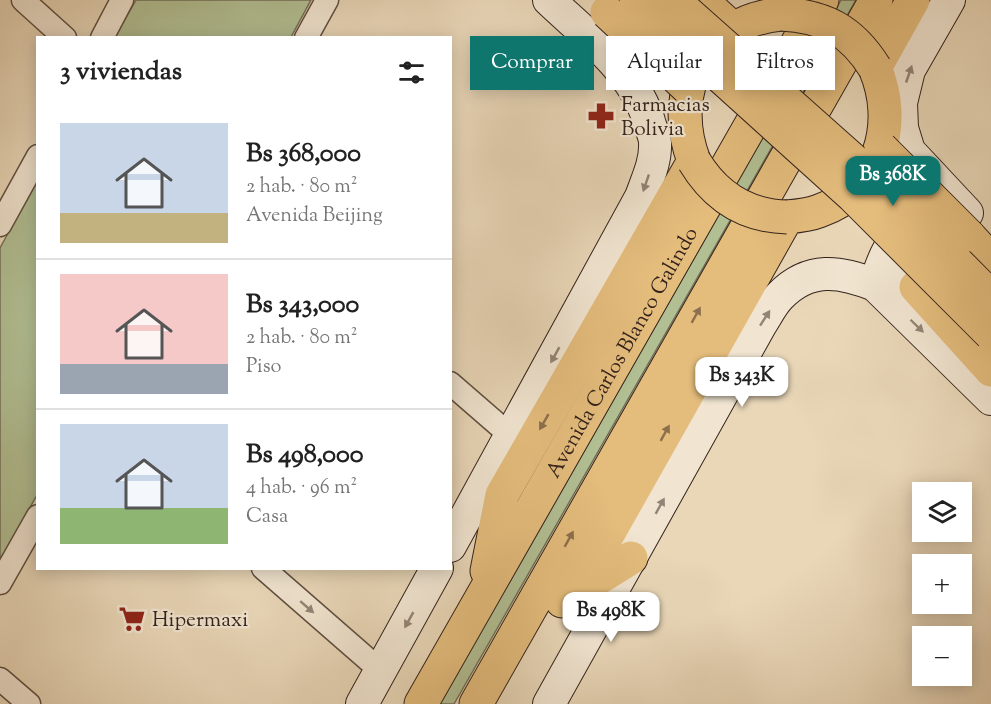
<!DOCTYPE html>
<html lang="es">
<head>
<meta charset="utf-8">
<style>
  :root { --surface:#fff; --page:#f2f2f2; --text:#222; --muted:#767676; --line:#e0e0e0; --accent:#0f766e }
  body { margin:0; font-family:"Sorts Mill Goudy",serif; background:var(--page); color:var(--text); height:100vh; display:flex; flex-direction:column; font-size:22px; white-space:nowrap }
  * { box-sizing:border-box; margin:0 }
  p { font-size:20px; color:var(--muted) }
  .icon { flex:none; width:33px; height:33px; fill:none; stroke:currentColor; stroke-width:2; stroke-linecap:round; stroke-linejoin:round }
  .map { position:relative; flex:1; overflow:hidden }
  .side { position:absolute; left:36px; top:36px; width:416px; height:534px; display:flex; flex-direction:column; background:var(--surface); border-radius:0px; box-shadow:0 3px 15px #0003 }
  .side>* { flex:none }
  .hud { position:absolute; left:470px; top:36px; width:430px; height:54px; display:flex; gap:12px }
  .fabs { position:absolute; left:912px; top:482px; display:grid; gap:12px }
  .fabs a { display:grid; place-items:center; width:60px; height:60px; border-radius:0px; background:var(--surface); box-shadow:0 3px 15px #0003; font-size:30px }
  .price { position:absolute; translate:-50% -51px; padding:0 14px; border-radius:12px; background:#fff; color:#222; font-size:20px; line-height:39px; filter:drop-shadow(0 2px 3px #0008) }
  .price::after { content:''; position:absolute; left:50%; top:36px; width:18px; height:14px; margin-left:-9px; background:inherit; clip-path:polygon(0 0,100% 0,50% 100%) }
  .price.active { background:var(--accent); color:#fff }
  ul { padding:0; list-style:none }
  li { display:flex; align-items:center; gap:18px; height:150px; padding:0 24px }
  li+li { border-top:2px solid var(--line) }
  li span { display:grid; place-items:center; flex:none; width:168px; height:120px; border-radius:0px; color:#555 }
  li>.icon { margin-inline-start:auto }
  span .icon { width:72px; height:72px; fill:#fffc; stroke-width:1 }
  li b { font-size:26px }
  h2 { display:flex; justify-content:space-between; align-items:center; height:72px; padding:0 24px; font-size:26px }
  .chip { padding:0 21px; border-radius:0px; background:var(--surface); box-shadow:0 3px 15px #0003; font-size:21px; line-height:54px }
  .chip.active { background:var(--accent); color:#fff }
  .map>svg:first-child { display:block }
</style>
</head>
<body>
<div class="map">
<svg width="991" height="704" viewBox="0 0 991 704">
  <rect width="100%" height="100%" fill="#e9d7b8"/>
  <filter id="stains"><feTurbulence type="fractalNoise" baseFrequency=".00333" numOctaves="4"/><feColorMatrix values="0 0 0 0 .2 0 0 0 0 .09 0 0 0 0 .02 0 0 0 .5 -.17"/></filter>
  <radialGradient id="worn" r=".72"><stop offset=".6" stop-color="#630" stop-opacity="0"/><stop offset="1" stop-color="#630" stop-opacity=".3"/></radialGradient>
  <g fill="#b1bf93" stroke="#727057" stroke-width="1.5">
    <polygon points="136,0 311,0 291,37 115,37"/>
    <polygon points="841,0 856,0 454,704 440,704"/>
    <polygon points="37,180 37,495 0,560 0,248"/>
  </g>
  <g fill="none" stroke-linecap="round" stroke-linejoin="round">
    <g stroke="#604f42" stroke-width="25">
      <g id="street">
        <polyline points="23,0 65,38"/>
        <polyline points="102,38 122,0"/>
        <polyline points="306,38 327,0"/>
        <polyline points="0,225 38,156"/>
        <polyline points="450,383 511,436"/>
        <polyline points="263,568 381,671"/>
        <polyline points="0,583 38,516"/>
        <polyline points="0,679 29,704"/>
      </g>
    </g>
    <g stroke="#33221b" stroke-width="34">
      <g id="secondary">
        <polyline points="949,0 909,70 901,103 902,128 909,151 967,213"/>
        <path d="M875,285C884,255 890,242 914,221"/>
        <path d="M875,285C901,278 922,266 941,247"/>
        <path d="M450,546L641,197C647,180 656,162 655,143C655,137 652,131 650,125C637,73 587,36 549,0"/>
        <polyline points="362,704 437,568"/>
        <path d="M549,704L761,324C767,315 772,304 780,296C809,266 840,271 875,285L991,399"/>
      </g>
    </g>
    <g stroke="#33221b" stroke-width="35">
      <g id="primary">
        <polyline points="701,0 733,29"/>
        <polyline points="968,235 991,260"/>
        <polyline points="916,287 991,370"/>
      </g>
    </g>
    <g stroke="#33221b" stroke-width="35">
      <g id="highway">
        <path d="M487,571L502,495L694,161C667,90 703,22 781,14L789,0"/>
        <path d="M552,593L606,538L787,217C798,216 809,215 819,211C880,190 899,124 875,68L913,0"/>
        <polyline points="562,601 631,558"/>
        <path id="s1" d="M421,704L822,0"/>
        <polyline points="476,704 876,0"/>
      </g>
    </g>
    <use href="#street" stroke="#f1e5d1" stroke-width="22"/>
    <use href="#secondary" stroke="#f1e5d1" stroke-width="32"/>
    <use href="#primary" stroke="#e4bc7c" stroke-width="33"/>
    <use href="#highway" stroke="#e4bc7c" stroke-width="33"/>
    <g stroke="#33221b" stroke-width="35" stroke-linecap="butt">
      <g id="primary-bridge">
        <polyline points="636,0 853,196 991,334"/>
        <polyline points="673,0 871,176 991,297"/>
        <polyline points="881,148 968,235"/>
      </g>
    </g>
    <g stroke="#33221b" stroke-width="35" stroke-linecap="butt">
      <g id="highway-bridge">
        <polyline points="607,12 688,88"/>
        <path d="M781,14C825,16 852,31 875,68"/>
        <path d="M694,161C715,196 745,216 787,217"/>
      </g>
    </g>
    <use href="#primary-bridge" stroke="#e4bc7c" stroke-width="33"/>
    <use href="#highway-bridge" stroke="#e4bc7c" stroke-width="33"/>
  </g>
  <defs><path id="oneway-solid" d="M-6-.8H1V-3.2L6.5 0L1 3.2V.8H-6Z" transform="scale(1.5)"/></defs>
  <g fill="#928476">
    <use href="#oneway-solid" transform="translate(909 74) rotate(-71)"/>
    <use href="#oneway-solid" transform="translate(646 183) rotate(109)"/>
    <use href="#oneway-solid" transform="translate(765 318) rotate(-57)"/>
    <use href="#oneway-solid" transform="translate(917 326) rotate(44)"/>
    <use href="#oneway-solid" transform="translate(555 355) rotate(119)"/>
    <use href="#oneway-solid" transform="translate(660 506) rotate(-61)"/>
    <use href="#oneway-solid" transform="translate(307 607) rotate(41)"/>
    <use href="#oneway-solid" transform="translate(409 620) rotate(119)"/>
  </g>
  <g fill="#8c6f4c">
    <use href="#oneway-solid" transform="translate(696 315) rotate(-61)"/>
    <use href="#oneway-solid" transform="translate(544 422) rotate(120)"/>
    <use href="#oneway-solid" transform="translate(665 433) rotate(-61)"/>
    <use href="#oneway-solid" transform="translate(569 539) rotate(-61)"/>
  </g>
  <defs>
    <g id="pharmacy-bare" transform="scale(2.07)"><path d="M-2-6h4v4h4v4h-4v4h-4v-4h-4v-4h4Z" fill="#8f2418" stroke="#f1e5d1" stroke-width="2.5" paint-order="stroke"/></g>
    <g id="supermarket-bare" transform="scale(2.07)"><path d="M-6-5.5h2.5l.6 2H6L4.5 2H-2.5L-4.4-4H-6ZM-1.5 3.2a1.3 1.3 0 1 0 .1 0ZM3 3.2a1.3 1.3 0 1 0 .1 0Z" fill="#8f2418" stroke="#f1e5d1" stroke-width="2.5" paint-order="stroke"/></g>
  </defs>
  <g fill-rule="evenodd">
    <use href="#pharmacy-bare" x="601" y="116"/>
    <use href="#supermarket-bare" x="132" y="619"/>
  </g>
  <g text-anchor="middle" stroke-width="4.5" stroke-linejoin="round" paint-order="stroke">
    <g font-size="21" fill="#33221b" stroke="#f1e5d1" text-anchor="start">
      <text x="621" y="111">Farmacias<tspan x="621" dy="24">Bolivia</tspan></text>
      <text x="152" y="626">Hipermaxi</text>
    </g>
    <g font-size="21" fill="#33221b" stroke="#f1e5d1">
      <text dy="7" stroke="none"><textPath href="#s1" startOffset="405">Avenida Carlos Blanco Galindo</textPath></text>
    </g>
  </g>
  <rect width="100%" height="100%" filter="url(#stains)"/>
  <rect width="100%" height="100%" fill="url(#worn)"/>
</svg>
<div class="fabs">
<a><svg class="icon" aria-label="layers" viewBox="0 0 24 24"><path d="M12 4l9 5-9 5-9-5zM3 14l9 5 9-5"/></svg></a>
<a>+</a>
<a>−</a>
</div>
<b class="price active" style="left:893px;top:207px">Bs 368K</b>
<b class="price" style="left:742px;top:408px">Bs 343K</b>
<b class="price" style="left:611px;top:643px">Bs 498K</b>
<div class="hud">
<a class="chip active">Comprar</a>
<a class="chip">Alquilar</a>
<a class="chip">Filtros</a>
</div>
<section class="side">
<h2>3 viviendas<svg class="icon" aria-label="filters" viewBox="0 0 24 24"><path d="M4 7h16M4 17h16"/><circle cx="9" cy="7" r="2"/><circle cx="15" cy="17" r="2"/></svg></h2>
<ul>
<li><span style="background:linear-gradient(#c9d6e8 75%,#c2b280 0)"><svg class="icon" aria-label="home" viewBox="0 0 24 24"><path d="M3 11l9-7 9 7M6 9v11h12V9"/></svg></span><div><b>Bs 368,000</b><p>2 hab. · 80 m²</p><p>Avenida Beijing</p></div></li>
<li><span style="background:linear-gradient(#f6c9c9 75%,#9aa5b1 0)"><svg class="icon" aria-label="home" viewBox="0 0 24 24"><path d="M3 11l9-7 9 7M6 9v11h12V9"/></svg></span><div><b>Bs 343,000</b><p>2 hab. · 80 m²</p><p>Piso</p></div></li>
<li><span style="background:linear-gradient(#c9d6e8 70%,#8fb573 0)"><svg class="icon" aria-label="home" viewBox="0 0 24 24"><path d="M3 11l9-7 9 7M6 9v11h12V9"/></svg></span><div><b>Bs 498,000</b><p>4 hab. · 96 m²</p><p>Casa</p></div></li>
</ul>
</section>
</div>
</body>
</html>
